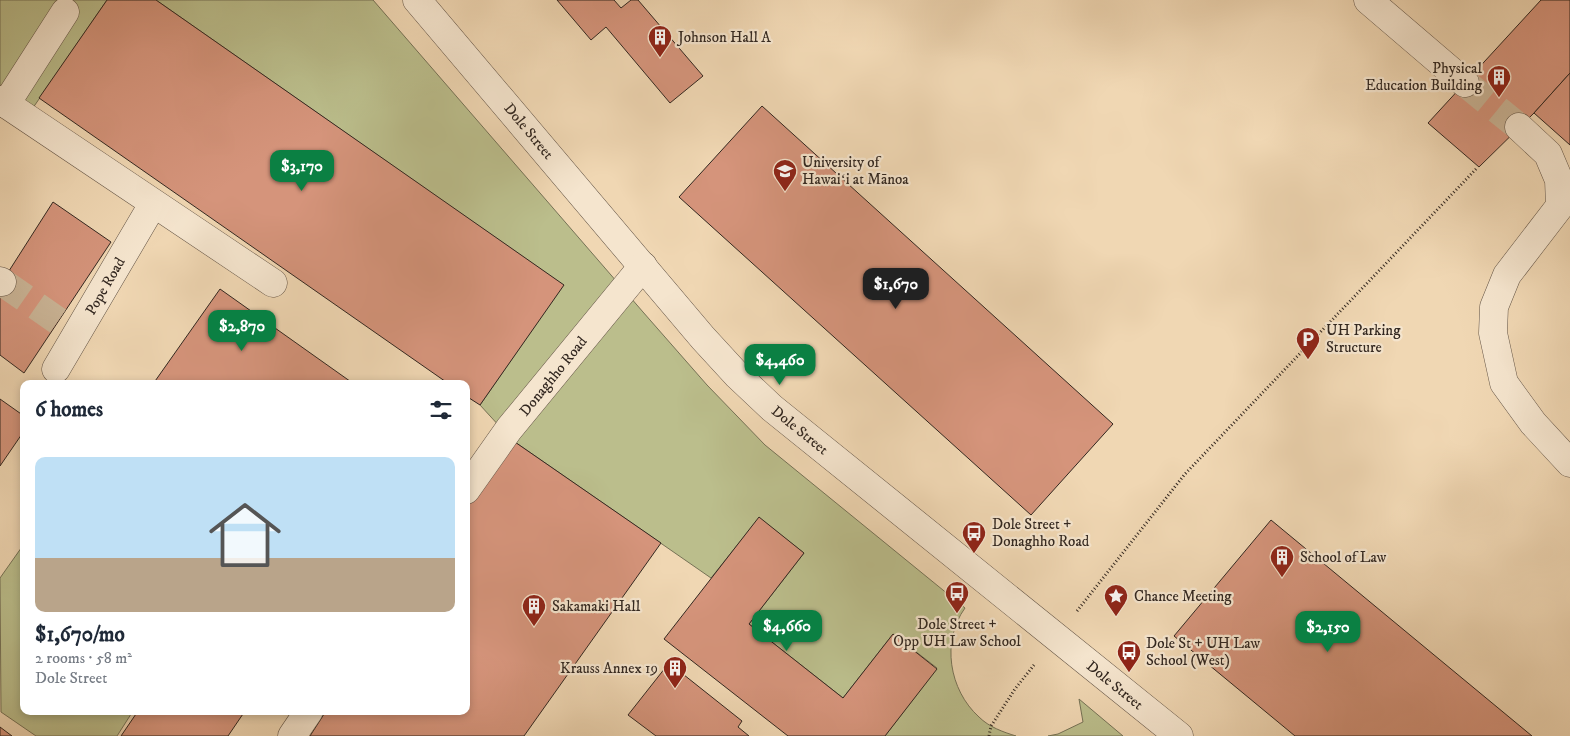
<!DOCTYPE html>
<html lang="en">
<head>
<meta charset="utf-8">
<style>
  :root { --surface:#fff; --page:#f6f6f7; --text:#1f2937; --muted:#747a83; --accent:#0b8043 }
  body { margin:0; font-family:"IM FELL DW Pica",serif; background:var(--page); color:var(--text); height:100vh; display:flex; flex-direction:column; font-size:19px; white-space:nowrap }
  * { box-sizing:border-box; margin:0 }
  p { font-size:16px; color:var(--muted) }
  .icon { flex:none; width:28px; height:28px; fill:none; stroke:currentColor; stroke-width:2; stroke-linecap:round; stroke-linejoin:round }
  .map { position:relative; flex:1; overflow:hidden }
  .panel { position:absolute; left:20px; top:380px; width:450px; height:335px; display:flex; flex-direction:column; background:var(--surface); border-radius:10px; box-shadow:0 2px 8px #0003 }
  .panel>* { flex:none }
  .price { position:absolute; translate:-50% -42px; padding:0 11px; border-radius:10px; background:var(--accent); color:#fff; font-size:16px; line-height:32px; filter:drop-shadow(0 1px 2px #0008) }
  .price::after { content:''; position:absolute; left:50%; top:30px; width:15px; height:11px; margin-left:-8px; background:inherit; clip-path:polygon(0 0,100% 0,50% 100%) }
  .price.on { background:#222; color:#fff }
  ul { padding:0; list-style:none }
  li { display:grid; align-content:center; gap:10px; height:265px; padding:0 15px }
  li span { display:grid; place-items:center; height:155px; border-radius:10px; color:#555 }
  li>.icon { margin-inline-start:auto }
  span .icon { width:90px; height:90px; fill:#fffc; stroke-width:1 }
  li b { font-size:21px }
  h2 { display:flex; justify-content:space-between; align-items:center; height:60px; padding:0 15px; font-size:21px }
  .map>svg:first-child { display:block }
</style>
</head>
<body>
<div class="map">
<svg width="1570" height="736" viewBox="0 0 1570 736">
  <rect width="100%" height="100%" fill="#f0d7b3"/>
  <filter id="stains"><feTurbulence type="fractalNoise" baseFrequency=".004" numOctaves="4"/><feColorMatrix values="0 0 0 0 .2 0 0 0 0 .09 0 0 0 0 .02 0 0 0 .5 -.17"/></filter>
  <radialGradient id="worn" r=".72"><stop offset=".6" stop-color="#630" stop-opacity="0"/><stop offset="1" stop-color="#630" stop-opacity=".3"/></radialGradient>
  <g fill="#bbbe8c" stroke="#767256">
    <polygon points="0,0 107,0 26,118 0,98"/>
    <path d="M156,0H373L643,312L707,385L765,445L965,608C941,641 949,690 979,717C989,727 1003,732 1016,736H885L937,668L893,634L843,698L749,624L804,553L759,518L711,578L512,440L480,405L563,285Z"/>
    <polygon points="24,544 24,711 133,711 117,736 36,736 1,712 0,578"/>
    <polygon points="1079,699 1123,736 1048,736 1058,734 1083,722"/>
  </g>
  <g fill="#d5947b" stroke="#322720">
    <polygon points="107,0 156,0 564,285 480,405 466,396 466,384 449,384 39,98"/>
    <polygon points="557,0 614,0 621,8 631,0 638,0 703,76 670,103 606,27 591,40"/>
    <polygon points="1541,0 1570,0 1570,73 1534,113 1479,167 1428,123"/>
    <polygon points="1570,73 1570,145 1534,113"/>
    <polygon points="762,106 1113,424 1031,515 679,197"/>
    <polygon points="53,202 111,242 24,373 0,355 0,285"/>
    <polygon points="220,289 354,384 153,384"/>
    <polygon points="0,399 24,416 24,431 0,466"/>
    <polygon points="512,440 661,543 524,736 310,736 326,711 466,711 466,507"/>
    <polygon points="759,517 804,553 749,624 843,698 893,634 937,669 885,736 788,736 664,639"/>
    <polygon points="1271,520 1532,736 1295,736 1174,636"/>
    <polygon points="669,663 742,721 738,727 749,736 656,736 628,715"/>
    <polygon points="138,711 245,711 228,736 121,736"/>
    <polygon points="0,727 12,736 0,736"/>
  </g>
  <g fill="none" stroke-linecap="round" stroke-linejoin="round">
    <g stroke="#cab496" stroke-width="28" stroke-dasharray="28 14" stroke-linecap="butt">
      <polyline points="1465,83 1519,127"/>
      <polyline points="2,282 58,321"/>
    </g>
    <g stroke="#625345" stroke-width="29">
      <g id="minor">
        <polyline points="417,0 703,338 737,375 772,408 1179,736"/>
        <polyline points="1368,0 1465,83"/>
        <polyline points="0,100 273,283"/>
        <polyline points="6,104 65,12"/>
        <polyline points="1519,127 1548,154 1559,180 1560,206 1507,275 1494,307 1493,333 1504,383 1533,423 1570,463"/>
        <polyline points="0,281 2,282"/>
        <polyline points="56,369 153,204"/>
        <polyline points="466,490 509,429 643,266"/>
        <polyline points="292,736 309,711"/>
      </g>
    </g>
    <g stroke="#322720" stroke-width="3" stroke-dasharray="1 2.5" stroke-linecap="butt">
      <polyline points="1077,611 1185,474 1477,168"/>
      <polyline points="989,736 991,726 1015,689 1034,665"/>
    </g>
    <use href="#minor" stroke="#f5e5ce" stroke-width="28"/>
  </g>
  <defs>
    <g id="building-pin" transform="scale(1.25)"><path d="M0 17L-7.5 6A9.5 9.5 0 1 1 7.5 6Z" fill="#8f2418" stroke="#f5e5ce"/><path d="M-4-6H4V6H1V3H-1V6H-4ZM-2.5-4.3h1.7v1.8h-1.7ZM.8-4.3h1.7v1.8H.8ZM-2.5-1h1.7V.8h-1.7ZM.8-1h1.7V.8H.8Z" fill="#fff"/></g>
    <g id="university-pin" transform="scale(1.25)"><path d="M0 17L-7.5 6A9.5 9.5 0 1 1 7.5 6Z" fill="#8f2418" stroke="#f5e5ce"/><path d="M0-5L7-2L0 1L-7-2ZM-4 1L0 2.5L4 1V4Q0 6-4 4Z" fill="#fff"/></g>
    <g id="parking-pin" transform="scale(1.25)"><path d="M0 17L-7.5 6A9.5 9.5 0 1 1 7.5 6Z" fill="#8f2418" stroke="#f5e5ce"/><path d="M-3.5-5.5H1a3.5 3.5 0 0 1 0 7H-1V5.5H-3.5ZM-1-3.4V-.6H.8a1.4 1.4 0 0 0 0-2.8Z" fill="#fff"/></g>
    <g id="bus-pin" transform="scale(1.25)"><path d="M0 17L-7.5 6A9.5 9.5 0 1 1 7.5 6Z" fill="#8f2418" stroke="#f5e5ce"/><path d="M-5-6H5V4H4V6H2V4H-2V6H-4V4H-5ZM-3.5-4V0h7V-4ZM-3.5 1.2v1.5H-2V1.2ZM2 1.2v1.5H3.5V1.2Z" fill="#fff"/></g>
    <g id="sight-pin" transform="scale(1.25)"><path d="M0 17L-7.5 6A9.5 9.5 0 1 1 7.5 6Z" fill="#8f2418" stroke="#f5e5ce"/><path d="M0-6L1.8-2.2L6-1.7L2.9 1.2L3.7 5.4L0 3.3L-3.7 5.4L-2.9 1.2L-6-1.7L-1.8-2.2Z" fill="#fff"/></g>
  </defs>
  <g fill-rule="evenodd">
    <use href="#building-pin" x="660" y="37"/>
    <use href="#building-pin" x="1499" y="77"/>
    <use href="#university-pin" x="785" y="171"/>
    <use href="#parking-pin" x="1308" y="339"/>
    <use href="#bus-pin" x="974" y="533"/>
    <use href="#building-pin" x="1282" y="557"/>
    <use href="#bus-pin" x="957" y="593"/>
    <use href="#sight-pin" x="1116" y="596"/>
    <use href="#building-pin" x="534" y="606"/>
    <use href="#bus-pin" x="1129" y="652"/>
    <use href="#building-pin" x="675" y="668"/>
  </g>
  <g text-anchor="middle" stroke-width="4.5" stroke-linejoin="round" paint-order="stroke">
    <g font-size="15" fill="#322720" stroke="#f5e5ce" text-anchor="start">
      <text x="678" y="42">Johnson Hall A</text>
      <text x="1482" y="73" text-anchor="end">Physical<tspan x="1482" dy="17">Education Building</tspan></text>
      <text x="802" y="167">University of<tspan x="802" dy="17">Hawaiʻi at Mānoa</tspan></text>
      <text x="1326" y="335">UH Parking<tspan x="1326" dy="17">Structure</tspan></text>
      <text x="992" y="529">Dole Street +<tspan x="992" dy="17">Donaghho Road</tspan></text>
      <text x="1300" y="562">School of Law</text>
      <text x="1134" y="601">Chance Meeting</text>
      <text x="552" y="611">Sakamaki Hall</text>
      <text x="957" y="629" text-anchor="middle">Dole Street +<tspan x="957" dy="17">Opp UH Law School</tspan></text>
      <text x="1146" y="648">Dole St + UH Law<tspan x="1146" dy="17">School (West)</tspan></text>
      <text x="658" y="673" text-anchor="end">Krauss Annex 19</text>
    </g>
    <g font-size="15" fill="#322720" stroke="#f5e5ce">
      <text transform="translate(529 131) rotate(50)" y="5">Dole Street</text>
      <text transform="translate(105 286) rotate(-60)" y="5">Pope Road</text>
      <text transform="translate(553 376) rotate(-51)" y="5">Donaghho Road</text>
      <text transform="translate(800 430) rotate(39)" y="5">Dole Street</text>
      <text transform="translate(1115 685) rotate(39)" y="5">Dole Street</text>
    </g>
  </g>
  <rect width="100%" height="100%" filter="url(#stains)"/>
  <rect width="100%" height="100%" fill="url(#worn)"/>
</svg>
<b class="price" style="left:302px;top:192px">$3,170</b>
<b class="price on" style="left:896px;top:310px">$1,670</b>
<b class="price" style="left:242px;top:352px">$2,870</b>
<b class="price" style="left:780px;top:386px">$4,460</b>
<b class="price" style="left:787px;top:652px">$4,660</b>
<b class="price" style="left:1328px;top:653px">$2,150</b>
<section class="panel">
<h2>6 homes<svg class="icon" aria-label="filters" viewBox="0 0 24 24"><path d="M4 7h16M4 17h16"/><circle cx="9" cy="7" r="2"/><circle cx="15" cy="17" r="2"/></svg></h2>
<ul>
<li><span style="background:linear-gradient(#bfe0f5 65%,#b9a48a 0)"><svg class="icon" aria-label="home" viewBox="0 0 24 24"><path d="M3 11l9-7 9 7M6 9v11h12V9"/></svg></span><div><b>$1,670/mo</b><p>2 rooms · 58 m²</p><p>Dole Street</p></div></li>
</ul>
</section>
</div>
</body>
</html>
